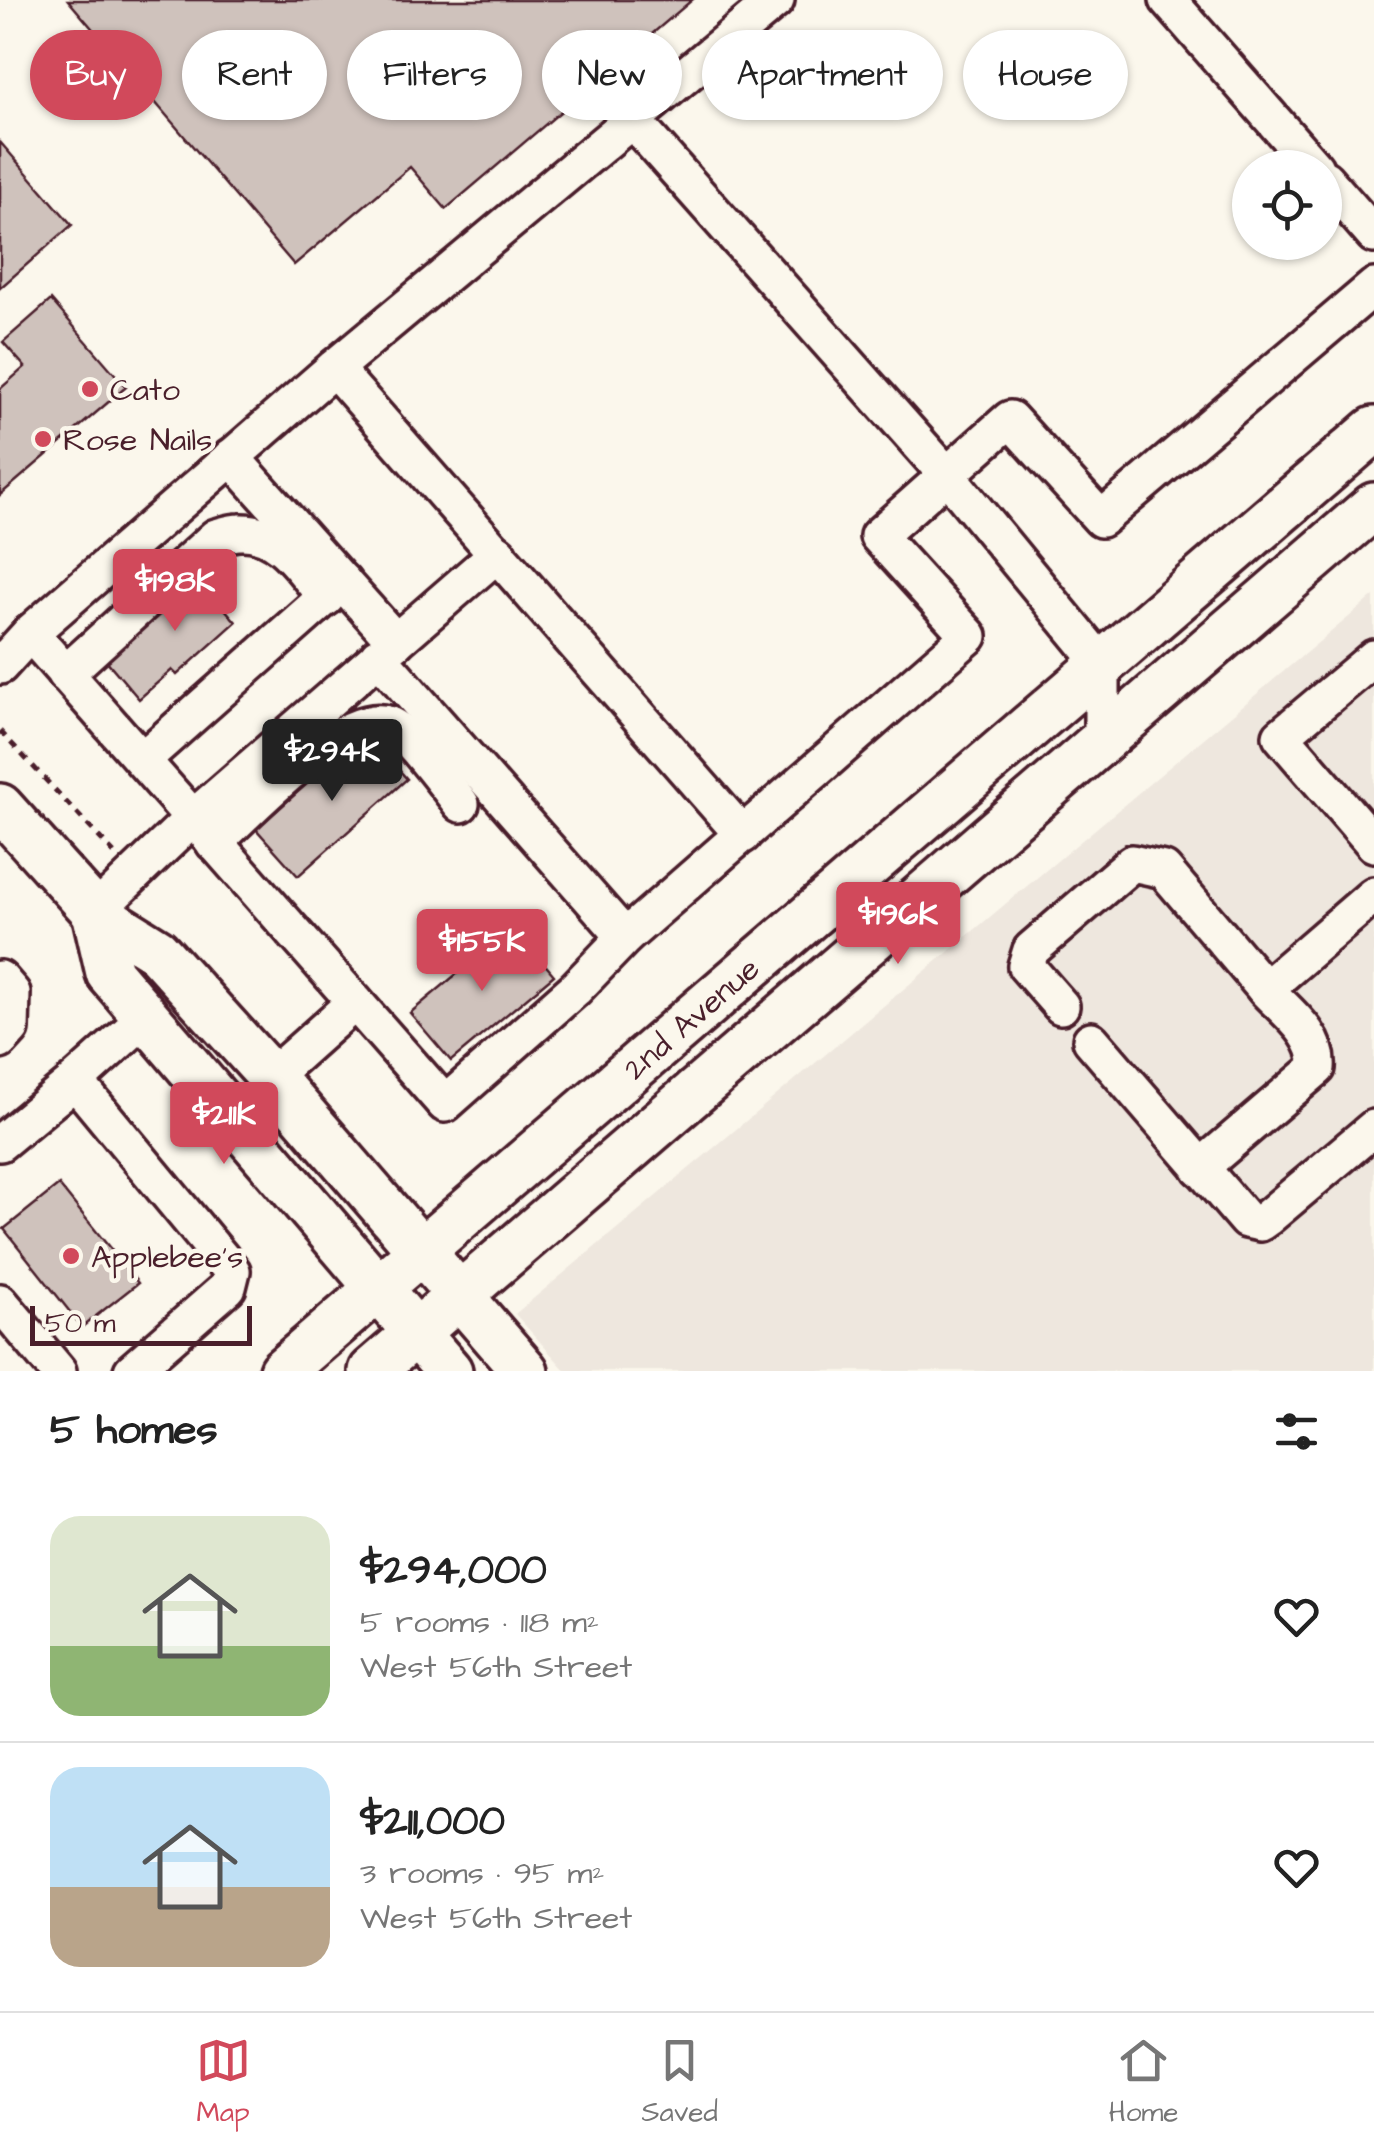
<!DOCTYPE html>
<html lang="en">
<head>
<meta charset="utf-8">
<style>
  :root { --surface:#fff; --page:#f2f2f2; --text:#222; --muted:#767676; --line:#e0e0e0; --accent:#d1495b }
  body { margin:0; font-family:"Architects Daughter",sans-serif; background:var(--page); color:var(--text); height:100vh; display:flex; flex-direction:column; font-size:38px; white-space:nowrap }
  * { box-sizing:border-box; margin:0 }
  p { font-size:32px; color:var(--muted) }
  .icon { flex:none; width:55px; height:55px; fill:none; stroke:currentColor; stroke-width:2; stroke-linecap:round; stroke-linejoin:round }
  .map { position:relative; height:1371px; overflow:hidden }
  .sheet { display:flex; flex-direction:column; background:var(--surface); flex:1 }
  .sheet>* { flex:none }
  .banner { position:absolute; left:30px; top:30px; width:1315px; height:90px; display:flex; gap:20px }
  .tools { position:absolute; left:1232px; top:150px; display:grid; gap:20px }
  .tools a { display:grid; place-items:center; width:110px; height:110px; border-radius:50%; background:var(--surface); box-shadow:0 2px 8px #0004; font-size:50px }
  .scale { position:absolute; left:30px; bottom:25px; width:222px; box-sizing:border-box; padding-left:10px; border:5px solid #4a1f2b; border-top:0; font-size:28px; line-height:35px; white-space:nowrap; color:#4a1f2b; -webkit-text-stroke:8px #fbf7ec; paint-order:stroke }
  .price { position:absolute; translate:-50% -85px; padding:0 22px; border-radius:10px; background:var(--accent); color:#fff; font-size:32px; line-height:65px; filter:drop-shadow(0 2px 5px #0008) }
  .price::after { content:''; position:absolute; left:50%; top:60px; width:30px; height:22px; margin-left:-15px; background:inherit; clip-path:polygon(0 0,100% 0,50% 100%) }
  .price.current { background:#222; color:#fff }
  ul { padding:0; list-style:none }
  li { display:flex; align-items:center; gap:30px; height:250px; padding:0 50px }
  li+li { border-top:2px solid var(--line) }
  li span { display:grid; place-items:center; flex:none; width:280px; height:200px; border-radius:30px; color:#555 }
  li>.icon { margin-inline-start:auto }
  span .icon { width:120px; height:120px; fill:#fffc; stroke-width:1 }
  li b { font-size:42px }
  h2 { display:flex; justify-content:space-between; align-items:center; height:120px; padding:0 50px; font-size:42px }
  .chip { padding:0 35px; border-radius:45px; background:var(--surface); box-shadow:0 2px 8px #0004; font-size:35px; line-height:90px }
  .chip.current { background:var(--accent); color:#fff }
  .menu { display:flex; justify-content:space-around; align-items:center; height:140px; border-top:2px solid var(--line); background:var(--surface); font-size:28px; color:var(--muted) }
  .menu a { display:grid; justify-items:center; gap:5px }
  .menu .current { color:var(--accent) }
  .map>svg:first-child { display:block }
</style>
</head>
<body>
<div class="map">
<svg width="1374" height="1371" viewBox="0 0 1374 1371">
  <rect width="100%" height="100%" fill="#fbf7ec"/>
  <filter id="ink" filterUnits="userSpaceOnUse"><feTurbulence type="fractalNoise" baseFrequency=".01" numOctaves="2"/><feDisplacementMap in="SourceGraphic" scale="20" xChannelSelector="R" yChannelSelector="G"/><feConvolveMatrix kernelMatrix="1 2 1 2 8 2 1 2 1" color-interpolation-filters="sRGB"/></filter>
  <g filter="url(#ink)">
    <polygon fill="#eee7de" points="1374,596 1374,1371 566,1371 515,1314"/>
    <g fill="#cfc2bc" stroke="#4a1f2b" stroke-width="2.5">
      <polygon points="68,0 692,0 446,209 410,167 294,265"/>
      <polygon points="0,142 72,225 0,288"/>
      <polygon points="51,300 126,387 0,495 0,389 25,367 3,342"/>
      <polygon points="214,564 234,587 218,601 236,622 177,675 172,670 139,699 106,660"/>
      <polygon points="365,732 407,779 298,876 256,829"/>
      <polygon points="513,927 554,975 451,1061 410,1013"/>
      <polygon points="59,1185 138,1283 82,1327 4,1229"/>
    </g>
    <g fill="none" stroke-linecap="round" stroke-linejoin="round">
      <g stroke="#4a1f2b" stroke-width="42">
        <g id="minor">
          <polyline points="1168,0 1315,168"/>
          <polyline points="632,120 946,474 1102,664 1102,741"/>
          <polyline points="1325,179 1374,235"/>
          <polyline points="334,368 743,835"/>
          <polyline points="231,457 396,642"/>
          <polyline points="30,633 445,1104 575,989 625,937 969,636 878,536 1010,419 1101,519 1374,287"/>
          <polyline points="378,656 625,937"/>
          <polyline points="1374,658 1281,736 1374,844"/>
          <polyline points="0,666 30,633 334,368 776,0"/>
          <path d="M65,674L216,537C224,535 232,532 240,532C280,530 304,571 326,598"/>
          <polyline points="142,760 343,582"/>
          <path d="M214,843C247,813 343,709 388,724C408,731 446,785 461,804"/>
          <polyline points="95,912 193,818 498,553"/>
          <polyline points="0,979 12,993 11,1029 0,1041"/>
          <polyline points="1061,1006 1026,966 1031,950 1132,863 1164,870 1265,989 1374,895"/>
          <polyline points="1091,1040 1246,1220 1260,1223 1267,1218 1374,1128"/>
          <polyline points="271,1077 355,1002"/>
          <polyline points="75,1081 232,1271 228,1287 132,1371"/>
          <polyline points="0,1143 75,1081 145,1018"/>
          <path d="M1200,1168L1317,1068C1320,1035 1285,1011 1265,989"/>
          <polyline points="0,1302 58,1371"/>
        </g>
      </g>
      <g stroke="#4a1f2b" stroke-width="52">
        <g id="major">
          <polyline points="0,807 95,912 157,951 271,1077 525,1371"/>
          <polyline points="95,912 109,973 449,1371"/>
          <polyline points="282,1371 1374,430"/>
          <polyline points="372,1371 1374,506"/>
        </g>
      </g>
      <polyline stroke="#4a1f2b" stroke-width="5" stroke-dasharray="8 8" stroke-linecap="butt" points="0,731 114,853"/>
      <use href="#minor" stroke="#fbf7ec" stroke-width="35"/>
      <use href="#major" stroke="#fbf7ec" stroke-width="45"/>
    </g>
  </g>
  <g fill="#d1495b" stroke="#fbf7ec" stroke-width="4">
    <circle cx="90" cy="389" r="10"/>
    <circle cx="43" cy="439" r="10"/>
    <circle cx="71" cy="1256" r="10"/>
  </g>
  <g text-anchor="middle" stroke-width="9" stroke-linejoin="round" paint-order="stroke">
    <g font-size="32" fill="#4a1f2b" stroke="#fbf7ec" text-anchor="start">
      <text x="110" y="400">Cato</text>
      <text x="63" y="450">Rose Nails</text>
      <text x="91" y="1267">Applebee's</text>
    </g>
    <g font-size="32" fill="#4a1f2b" stroke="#fbf7ec">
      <text transform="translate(691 1018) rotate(-41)" y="11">2nd Avenue</text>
    </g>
  </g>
</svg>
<div class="tools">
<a><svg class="icon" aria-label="locate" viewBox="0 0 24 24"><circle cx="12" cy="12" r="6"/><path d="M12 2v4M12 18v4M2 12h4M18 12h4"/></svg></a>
</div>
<div class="scale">50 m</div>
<b class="price" style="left:175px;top:634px">$198K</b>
<b class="price current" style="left:332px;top:804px">$294K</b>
<b class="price" style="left:898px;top:967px">$196K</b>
<b class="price" style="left:482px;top:994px">$155K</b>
<b class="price" style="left:224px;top:1167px">$211K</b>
<div class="banner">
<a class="chip current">Buy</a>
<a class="chip">Rent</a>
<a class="chip">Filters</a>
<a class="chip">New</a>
<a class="chip">Apartment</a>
<a class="chip">House</a>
</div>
</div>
<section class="sheet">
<h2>5 homes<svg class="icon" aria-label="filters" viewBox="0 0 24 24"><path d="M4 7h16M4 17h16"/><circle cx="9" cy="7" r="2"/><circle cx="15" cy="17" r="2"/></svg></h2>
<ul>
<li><span style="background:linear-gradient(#dfe7d0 65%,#8fb573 0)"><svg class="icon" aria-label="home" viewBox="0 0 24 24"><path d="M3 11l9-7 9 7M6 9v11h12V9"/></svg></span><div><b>$294,000</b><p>5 rooms · 118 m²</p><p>West 56th Street</p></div><svg class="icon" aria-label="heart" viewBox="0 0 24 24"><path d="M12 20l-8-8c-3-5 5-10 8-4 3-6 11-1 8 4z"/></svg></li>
<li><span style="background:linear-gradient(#bfe0f5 60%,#b9a48a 0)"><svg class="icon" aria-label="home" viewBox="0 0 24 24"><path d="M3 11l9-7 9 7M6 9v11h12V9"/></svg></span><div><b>$211,000</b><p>3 rooms · 95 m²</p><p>West 56th Street</p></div><svg class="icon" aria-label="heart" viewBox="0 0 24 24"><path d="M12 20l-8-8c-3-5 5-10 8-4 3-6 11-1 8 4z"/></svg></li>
</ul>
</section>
<nav class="menu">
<a class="current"><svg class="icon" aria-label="map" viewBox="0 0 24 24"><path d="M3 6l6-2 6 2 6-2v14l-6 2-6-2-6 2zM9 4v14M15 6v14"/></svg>Map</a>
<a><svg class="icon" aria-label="saved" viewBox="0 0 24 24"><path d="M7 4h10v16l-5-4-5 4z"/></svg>Saved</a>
<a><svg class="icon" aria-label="home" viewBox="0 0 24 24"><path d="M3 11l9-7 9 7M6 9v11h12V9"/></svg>Home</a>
</nav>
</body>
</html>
